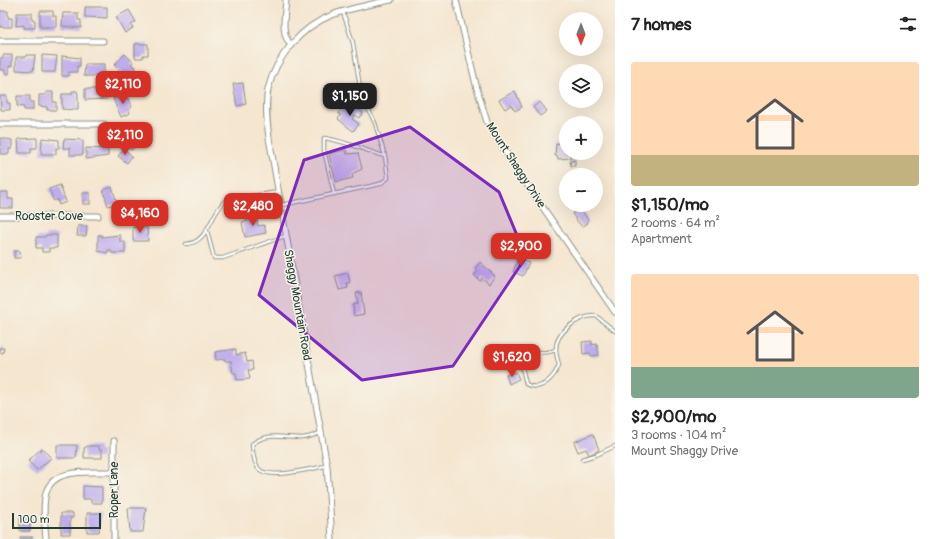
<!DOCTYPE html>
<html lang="en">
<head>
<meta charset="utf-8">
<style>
  :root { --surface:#fff; --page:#f6f6f6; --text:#222; --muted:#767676; --accent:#d93025 }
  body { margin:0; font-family:Pangolin,sans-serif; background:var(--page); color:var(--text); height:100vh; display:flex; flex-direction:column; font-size:15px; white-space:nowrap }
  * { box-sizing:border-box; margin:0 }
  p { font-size:13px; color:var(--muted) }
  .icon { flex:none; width:22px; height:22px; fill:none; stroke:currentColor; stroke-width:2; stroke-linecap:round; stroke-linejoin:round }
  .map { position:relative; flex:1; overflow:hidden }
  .details { display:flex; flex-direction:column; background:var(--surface); width:320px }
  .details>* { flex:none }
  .needle { width:26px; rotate:180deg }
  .fabs { position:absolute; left:559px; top:12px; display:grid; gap:8px }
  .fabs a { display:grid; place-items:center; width:44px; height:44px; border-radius:50%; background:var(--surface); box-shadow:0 4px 16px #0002; font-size:20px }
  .scale { position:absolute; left:12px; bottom:10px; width:89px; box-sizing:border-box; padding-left:4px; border:2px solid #1f3d34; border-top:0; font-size:11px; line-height:14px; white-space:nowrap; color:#1f3d34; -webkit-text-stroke:3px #f7f3e8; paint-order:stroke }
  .price { position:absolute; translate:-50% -34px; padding:0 9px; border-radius:8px; background:var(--accent); color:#fff; font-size:13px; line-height:26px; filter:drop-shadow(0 1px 2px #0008) }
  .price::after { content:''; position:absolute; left:50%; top:24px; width:12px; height:9px; margin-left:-6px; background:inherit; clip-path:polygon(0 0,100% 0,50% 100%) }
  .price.current { background:#222; color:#fff }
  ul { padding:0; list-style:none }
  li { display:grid; align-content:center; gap:8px; height:212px; padding:0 16px }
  li span { display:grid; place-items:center; height:124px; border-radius:4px; color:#555 }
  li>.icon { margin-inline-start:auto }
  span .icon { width:72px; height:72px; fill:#fffc; stroke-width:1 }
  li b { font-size:17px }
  h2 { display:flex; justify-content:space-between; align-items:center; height:48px; padding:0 16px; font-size:17px }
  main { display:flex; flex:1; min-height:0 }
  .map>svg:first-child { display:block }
</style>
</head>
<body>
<main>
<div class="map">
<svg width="615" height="539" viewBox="0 0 615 539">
  <rect width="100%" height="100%" fill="#f7f3e8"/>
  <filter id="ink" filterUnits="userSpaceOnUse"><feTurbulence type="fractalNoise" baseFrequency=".025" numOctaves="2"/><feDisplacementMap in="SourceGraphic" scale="8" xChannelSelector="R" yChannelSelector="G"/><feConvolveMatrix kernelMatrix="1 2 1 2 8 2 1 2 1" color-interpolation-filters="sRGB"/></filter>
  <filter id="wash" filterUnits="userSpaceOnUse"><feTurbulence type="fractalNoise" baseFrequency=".012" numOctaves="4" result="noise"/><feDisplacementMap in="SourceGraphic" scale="16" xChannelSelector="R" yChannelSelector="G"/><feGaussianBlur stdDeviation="0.9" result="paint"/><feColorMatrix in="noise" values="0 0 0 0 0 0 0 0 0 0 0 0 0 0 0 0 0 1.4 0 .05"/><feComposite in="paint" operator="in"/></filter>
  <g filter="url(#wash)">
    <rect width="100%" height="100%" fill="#f5e6d0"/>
    <g id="blocks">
      <g fill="#beaced">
        <polygon points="85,7 107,7 107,18 85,17"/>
        <polygon points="129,10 136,22 131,25 133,28 125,33 116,17"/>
        <polygon points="0,11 8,11 8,18 12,18 12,27 0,27"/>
        <polygon points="40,11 53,11 53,16 56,16 56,27 40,27"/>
        <polygon points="17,13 32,13 32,20 35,20 35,28 24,28 24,25 16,26"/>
        <polygon points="63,13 78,13 78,20 81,20 81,28 62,26"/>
        <polygon points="135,44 148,44 148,55 143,55 143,58 135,58"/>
        <polygon points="125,54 133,62 131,64 137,70 131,75 128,73 125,76 114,65"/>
        <polygon points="3,55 12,55 12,66 9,66 9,74 5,74 5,70 0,70 0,58 3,58"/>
        <polygon points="26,55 35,55 33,71 16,70 16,57 26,57"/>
        <polygon points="42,55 57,56 55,72 42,72"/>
        <polygon points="62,56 80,58 80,66 77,66 77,72 69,72 69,76 62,76"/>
        <polygon points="85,64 104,64 104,76 84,76"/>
        <polygon points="243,83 246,104 237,106 233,84"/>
        <polygon points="85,89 107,89 107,99 85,100"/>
        <polygon points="72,91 77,91 78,94 78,110 62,109 62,94 72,94"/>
        <polygon points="515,91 522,107 515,111 511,105 505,109 499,100"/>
        <polygon points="46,92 53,92 53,102 56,102 56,110 47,110 47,107 39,106 39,95 46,95"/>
        <polygon points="125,93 132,107 128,109 130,113 121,117 113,99"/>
        <polygon points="0,96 7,96 7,103 10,103 10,110 1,110"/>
        <polygon points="17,96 30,96 30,102 33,102 33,110 24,110 24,107 17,106"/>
        <polygon points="540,102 547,111 540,116 533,107"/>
        <polygon points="351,104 363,113 359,118 355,115 352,119 359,124 353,131 338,119 341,115 338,113 343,108 346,110"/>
        <polygon points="126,128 139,137 133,144 135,146 132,150 124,145 123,148 116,143"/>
        <polygon points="0,138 12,140 12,149 9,149 9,154 0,154"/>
        <polygon points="37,138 37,148 31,148 31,153 19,153 18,139"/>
        <polygon points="42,138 59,140 59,148 56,148 56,154 41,154"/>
        <polygon points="64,139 83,140 83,155 70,155 70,148 63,148"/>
        <polygon points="566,141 566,153 570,153 571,158 558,159 557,155 555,156 556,144"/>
        <polygon points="86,148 108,149 108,156 86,159"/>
        <polygon points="124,149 132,156 127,163 118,156"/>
        <polygon points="346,150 347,154 358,153 362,169 352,174 353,178 336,182 329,154"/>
        <polygon points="575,160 575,166 571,166 570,161"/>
        <polygon points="60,185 66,202 59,205 57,199 54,201 49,189"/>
        <polygon points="112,187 117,203 108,206 103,190"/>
        <polygon points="0,192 8,192 8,199 13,199 13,208 0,208"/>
        <rect x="83" y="193" width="7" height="11"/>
        <polygon points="580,208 588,220 587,221 588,223 582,227 572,214"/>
        <polygon points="256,216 258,226 264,225 266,233 245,237 242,222 248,221 247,218"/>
        <polygon points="78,226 87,226 86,236 77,236"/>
        <polygon points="133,227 147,227 148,241 133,241"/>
        <polygon points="46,235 57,235 57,248 49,248 49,252 42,252 42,248 36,248 36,237 45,237"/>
        <polygon points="98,235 102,235 102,237 120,235 120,242 125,242 125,253 111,253 111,250 108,250 108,253 98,251"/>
        <polygon points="14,251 20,251 21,258 14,258"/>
        <polygon points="518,259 529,263 523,276 513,272"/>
        <polygon points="480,262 495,276 489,284 482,278 480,281 474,275 478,271 475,269"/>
        <polygon points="348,273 350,283 347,283 348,288 339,290 335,276"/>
        <polygon points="361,292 364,314 354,316 353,305 358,304 356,293"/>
        <polygon points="592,341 592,345 597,344 599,355 591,356 590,353 583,354 582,342"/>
        <polygon points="0,348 4,348 3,353 0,353"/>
        <polygon points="236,349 236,355 245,353 247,362 252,361 253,370 248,370 250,379 237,380 236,373 233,373 231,361 225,361 225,359 216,360 215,352"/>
        <polygon points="516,372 519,379 509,384 506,375"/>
        <polygon points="593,434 599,450 589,455 586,449 578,452 574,442"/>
        <polygon points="57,445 77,445 76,458 57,458"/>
        <polygon points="88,446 99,446 99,450 102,450 102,458 84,458 84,448"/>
        <polygon points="42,448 51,458 37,470 28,461"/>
        <polygon points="83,486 102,487 102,503 91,503 91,499 83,499"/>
        <polygon points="128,508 146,508 143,532 130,532"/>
        <polygon points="61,513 73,513 73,518 70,518 70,534 61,534"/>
        <polygon points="87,513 101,513 99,532 87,532"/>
        <polygon points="20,516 32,516 32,522 30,522 30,531 20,531"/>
        <rect x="20" y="537" width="12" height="2"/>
      </g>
    </g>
  </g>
  <g filter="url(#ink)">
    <use href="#blocks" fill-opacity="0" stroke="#8a9282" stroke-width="1"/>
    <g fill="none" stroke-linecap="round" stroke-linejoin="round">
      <g stroke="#8a9282" stroke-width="4.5">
        <g id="lane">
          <path d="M334,194L324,150V138C345,141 364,150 384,156"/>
          <polyline points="282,205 380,184 388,178 385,156 375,123 365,102 360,87 353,43 343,12"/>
          <polyline points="207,231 214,258 223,258 285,236"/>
          <path d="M186,244C209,243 210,213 226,200L278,192"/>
          <path d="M556,349C546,357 533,347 524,355L521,363L526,384C540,393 554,378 559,365C558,360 556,355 556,350C555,332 580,315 596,316L615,331"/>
          <path d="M320,433C314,435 308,438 302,438C283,438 268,432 252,444C253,452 253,461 258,468C267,481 312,468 326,466"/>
          <polyline points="582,459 596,455 615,446"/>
        </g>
      </g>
      <g stroke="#8a9282" stroke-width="7">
        <g id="street">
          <path d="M286,0C285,14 280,34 291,45"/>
          <polyline points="456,0 476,85 487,122 515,167 615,312"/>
          <polyline points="0,41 103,41"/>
          <polyline points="0,124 104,124"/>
          <polyline points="0,216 98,216"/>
          <path d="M46,539C45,525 42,506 46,493C53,466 93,473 114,472"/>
          <polyline points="114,539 114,441"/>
          <path d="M332,539L327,466L269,138C267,122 265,105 268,89C276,57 301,27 332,15C351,8 371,4 391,0"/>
        </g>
      </g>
      <use href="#lane" stroke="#fff" stroke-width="2.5"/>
      <use href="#street" stroke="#fff" stroke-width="5"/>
    </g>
  </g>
  <path fill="#7b2cbf" fill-opacity="0.2" stroke="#7b2cbf" stroke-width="3" stroke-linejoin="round" d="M410,127L499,192L526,257L453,366L362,380L259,295L304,160Z"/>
  <g text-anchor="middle" stroke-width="3" stroke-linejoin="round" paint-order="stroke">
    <g font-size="12" fill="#1f3d34" stroke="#f7f3e8">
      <text transform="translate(516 165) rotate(57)" y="4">Mount Shaggy Drive</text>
      <text x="49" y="220">Rooster Cove</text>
      <text transform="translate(298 305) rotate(80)" y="4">Shaggy Mountain Road</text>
      <text transform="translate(114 490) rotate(-90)" y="4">Roper Lane</text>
    </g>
  </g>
</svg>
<div class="fabs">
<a><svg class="needle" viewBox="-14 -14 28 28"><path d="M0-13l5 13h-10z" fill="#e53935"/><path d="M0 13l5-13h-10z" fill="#767676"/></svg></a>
<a><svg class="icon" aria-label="layers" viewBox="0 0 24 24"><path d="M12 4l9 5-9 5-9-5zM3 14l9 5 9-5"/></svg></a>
<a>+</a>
<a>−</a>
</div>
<div class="scale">100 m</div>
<b class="price" style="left:123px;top:105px">$2,110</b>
<b class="price current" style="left:350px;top:117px">$1,150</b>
<b class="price" style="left:125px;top:156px">$2,110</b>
<b class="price" style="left:253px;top:227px">$2,480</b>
<b class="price" style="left:140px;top:234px">$4,160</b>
<b class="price" style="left:521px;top:267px">$2,900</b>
<b class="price" style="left:512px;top:378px">$1,620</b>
</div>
<section class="details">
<h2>7 homes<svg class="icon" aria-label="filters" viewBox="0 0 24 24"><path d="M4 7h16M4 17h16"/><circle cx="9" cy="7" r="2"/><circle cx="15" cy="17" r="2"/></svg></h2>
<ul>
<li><span style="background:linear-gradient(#ffd9b3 75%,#c2b280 0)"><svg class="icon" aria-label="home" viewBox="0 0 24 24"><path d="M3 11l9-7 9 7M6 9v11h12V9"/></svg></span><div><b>$1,150/mo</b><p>2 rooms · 64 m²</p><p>Apartment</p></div></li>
<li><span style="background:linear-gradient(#ffd9b3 75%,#7fa58c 0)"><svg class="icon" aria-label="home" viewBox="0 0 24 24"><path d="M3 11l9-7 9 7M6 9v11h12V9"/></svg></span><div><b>$2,900/mo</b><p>3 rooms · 104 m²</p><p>Mount Shaggy Drive</p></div></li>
</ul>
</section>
</main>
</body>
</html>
